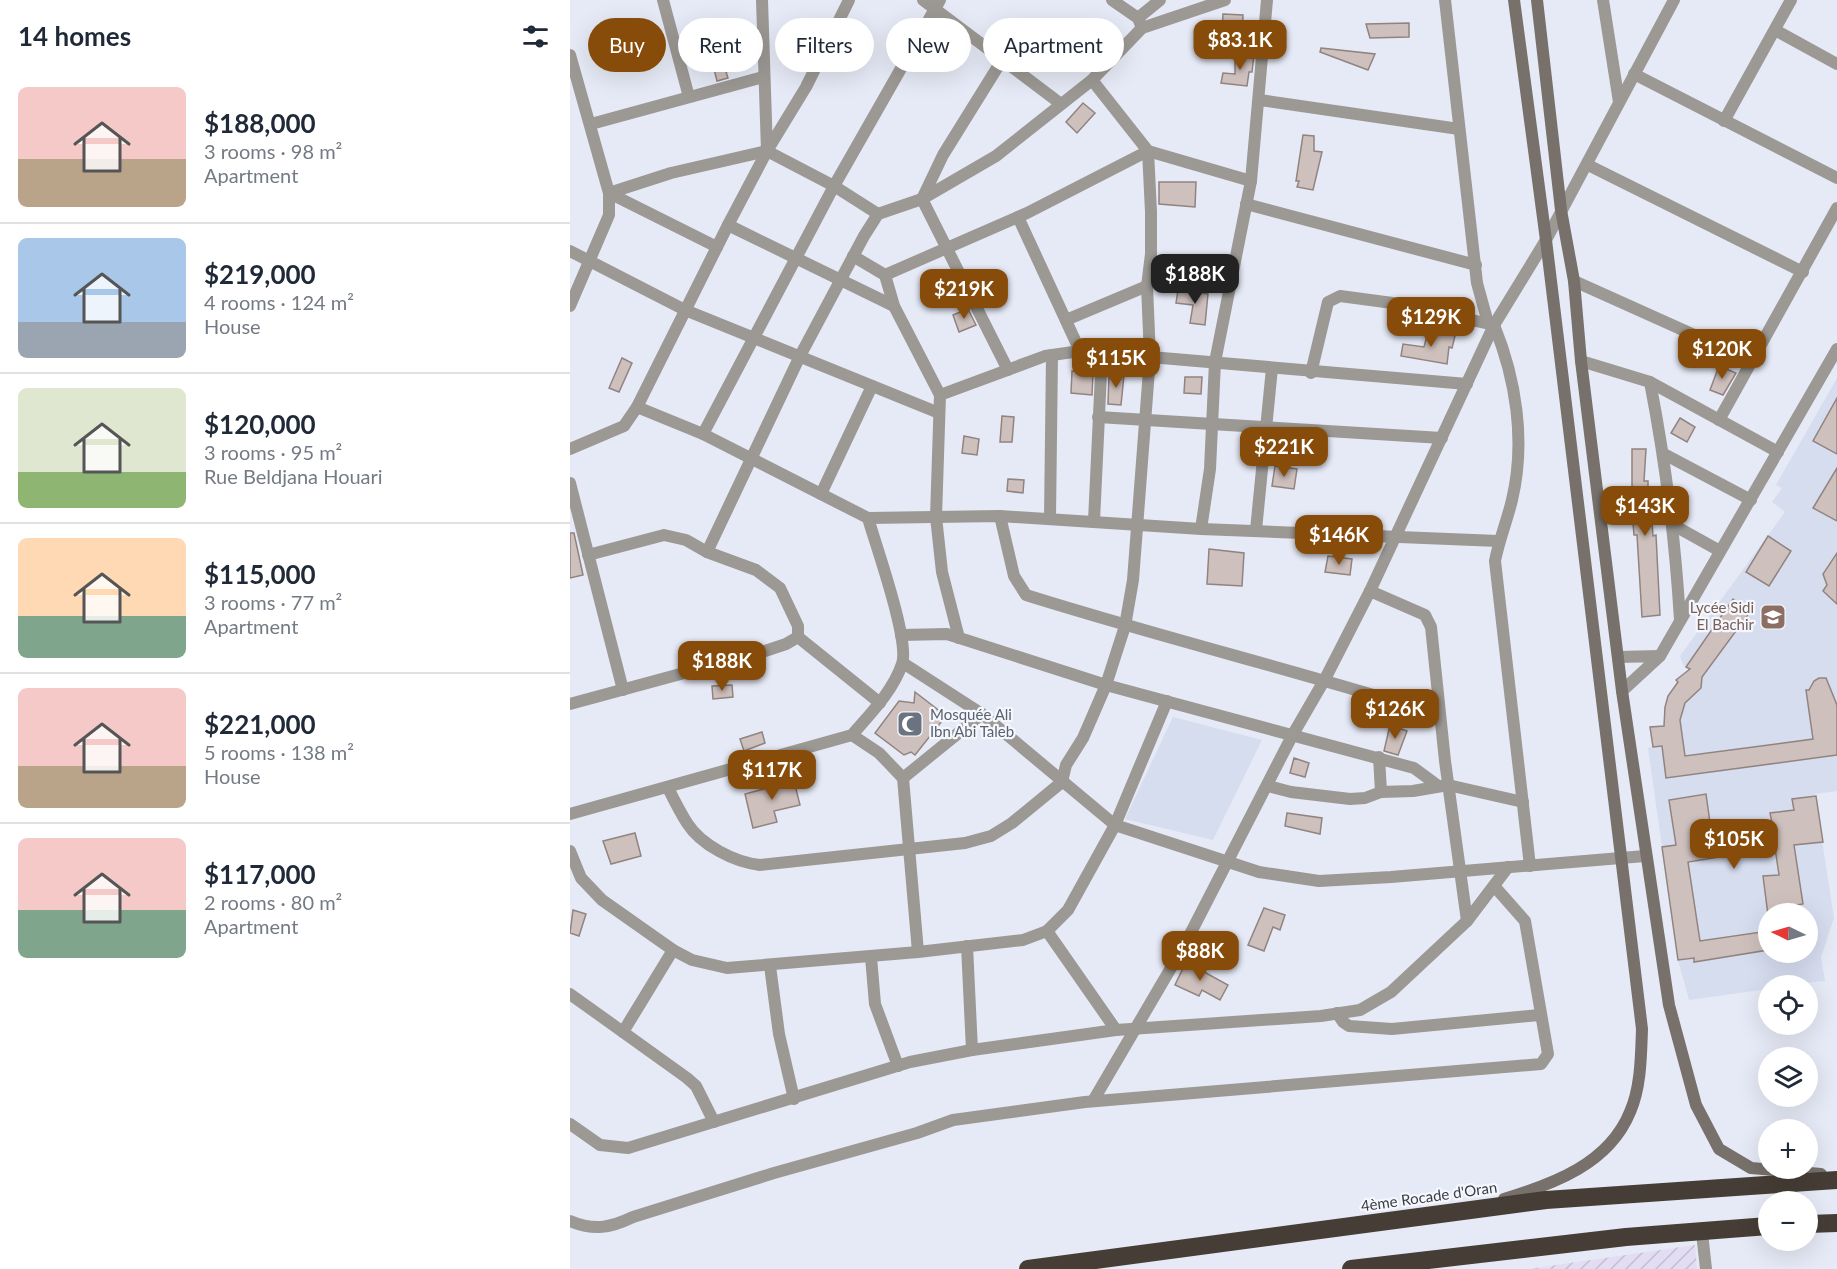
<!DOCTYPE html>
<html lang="en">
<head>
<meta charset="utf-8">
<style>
  :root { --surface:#fff; --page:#f2f2f3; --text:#1f2937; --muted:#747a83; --line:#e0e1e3; --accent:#884c0a }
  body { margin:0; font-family:Lato,sans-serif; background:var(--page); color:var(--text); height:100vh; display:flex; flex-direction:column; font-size:22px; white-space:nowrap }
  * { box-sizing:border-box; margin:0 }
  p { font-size:20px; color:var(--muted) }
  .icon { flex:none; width:33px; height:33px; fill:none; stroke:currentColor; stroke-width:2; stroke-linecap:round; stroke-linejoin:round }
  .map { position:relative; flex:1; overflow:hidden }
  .sheet { display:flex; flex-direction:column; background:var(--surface); width:570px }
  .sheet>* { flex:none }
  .banner { position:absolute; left:18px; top:18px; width:570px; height:54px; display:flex; gap:12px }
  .needle { width:39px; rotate:275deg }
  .fabs { position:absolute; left:1188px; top:903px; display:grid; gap:12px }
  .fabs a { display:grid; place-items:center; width:60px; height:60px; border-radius:50%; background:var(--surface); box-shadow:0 6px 24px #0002; font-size:30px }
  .price { position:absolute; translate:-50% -51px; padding:0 14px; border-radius:12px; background:var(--accent); color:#fff; font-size:20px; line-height:39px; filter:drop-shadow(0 2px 3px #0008) }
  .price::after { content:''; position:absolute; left:50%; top:36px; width:18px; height:14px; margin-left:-9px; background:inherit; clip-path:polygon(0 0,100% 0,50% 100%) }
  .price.active { background:#222; color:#fff }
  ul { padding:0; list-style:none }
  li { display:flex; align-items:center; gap:18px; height:150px; padding:0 18px }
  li+li { border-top:2px solid var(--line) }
  li span { display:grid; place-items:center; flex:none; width:168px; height:120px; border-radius:9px; color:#555 }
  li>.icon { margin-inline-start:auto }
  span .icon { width:72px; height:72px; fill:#fffc; stroke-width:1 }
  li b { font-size:26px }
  h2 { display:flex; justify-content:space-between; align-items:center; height:72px; padding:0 18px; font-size:26px }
  .chip { padding:0 21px; border-radius:27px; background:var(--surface); box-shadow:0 6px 24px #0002; font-size:21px; line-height:54px }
  .chip.active { background:var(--accent); color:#fff }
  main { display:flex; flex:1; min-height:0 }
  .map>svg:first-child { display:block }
</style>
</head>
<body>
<main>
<section class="sheet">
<h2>14 homes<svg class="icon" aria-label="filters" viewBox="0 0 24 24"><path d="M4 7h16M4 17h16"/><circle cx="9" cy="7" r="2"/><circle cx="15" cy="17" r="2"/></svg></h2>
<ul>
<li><span style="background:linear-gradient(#f6c9c9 60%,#b9a48a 0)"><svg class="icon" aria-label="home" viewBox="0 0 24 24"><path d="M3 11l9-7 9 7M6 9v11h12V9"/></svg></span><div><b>$188,000</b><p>3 rooms · 98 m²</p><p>Apartment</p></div></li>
<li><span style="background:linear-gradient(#a9c7e8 70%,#9aa5b1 0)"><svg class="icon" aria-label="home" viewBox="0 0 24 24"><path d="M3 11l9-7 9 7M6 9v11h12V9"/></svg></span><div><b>$219,000</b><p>4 rooms · 124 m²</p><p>House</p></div></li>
<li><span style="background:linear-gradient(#dfe7d0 70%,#8fb573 0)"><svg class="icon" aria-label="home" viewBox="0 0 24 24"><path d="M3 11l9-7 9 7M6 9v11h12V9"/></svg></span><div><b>$120,000</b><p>3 rooms · 95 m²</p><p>Rue Beldjana Houari</p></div></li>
<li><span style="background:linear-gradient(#ffd9b3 65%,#7fa58c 0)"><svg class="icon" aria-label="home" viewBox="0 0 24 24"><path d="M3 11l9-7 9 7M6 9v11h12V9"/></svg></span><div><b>$115,000</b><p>3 rooms · 77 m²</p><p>Apartment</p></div></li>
<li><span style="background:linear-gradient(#f6c9c9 65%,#b9a48a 0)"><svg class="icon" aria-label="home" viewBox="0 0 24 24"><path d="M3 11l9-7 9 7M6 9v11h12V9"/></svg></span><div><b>$221,000</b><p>5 rooms · 138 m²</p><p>House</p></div></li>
<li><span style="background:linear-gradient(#f6c9c9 60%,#7fa58c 0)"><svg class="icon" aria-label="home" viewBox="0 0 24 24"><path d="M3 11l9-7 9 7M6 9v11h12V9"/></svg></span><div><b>$117,000</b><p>2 rooms · 80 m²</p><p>Apartment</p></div></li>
</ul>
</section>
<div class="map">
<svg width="1267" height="1269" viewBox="0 0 1267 1269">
  <defs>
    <pattern id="industrial-furrows" width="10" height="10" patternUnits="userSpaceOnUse" patternTransform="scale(1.5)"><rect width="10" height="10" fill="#e2ddf2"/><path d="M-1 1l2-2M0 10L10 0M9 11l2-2" fill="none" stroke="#c3bfd1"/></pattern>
  </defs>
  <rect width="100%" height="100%" fill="#e6eaf6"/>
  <g fill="#d6ddef" fill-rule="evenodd">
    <path d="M1267,378V791L1245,794L1264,918L1251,957L1255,981L1198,986V989L1119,1000L1108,960L1092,847L1078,748L1083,746L1080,727L1093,726L1098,696L1110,683L1106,680L1120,670L1113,665L1110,656L1215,512L1202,502L1212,488L1206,485ZM1198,914H1238V952H1198Z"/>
    <polygon points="603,717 692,740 643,840 555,819"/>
  </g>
  <polygon fill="url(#industrial-furrows)" points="1125,1245 1127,1269 958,1269"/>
  <g fill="#cec0bd" stroke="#908380" stroke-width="1.5">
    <polygon points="653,14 673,15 672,45 635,42 636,30 652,31"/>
    <polygon points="839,23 839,37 800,38 796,24"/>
    <polygon points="751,48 805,54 798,70 750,52"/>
    <polygon points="165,54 169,68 156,72 158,78 147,81 142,61"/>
    <polygon points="665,55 684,55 682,72 679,72 677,86 651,83 653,73 665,74"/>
    <polygon points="513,103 525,113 507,133 496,122"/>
    <polygon points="733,135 744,136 744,151 752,152 743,190 727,187 729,181 726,181"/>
    <polygon points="589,182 626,182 625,207 589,204"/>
    <polygon points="608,290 638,294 635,325 620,323 623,305 606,303"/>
    <polygon points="398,309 406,325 389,332 383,315"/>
    <polygon points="859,328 885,336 882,348 879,347 877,364 831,356 833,344 854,347"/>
    <polygon points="52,358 62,363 49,392 39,388"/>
    <polygon points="1149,366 1166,373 1153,395 1140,390"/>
    <polygon points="502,371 523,373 522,395 501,393"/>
    <polygon points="539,374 554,375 551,405 538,404"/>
    <polygon points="615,377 632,377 631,394 614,393"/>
    <polygon points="1267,398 1267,454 1243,441"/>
    <polygon points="432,416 444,417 442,442 430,442"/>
    <polygon points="1110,418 1125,427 1117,442 1101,433"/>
    <polygon points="394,436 409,439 407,455 392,453"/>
    <polygon points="1062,449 1076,449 1074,481 1078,481 1078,508 1081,507 1083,536 1086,535 1090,615 1072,617 1067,535 1064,535 1062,510"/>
    <polygon points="705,466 727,469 724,489 702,486"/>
    <polygon points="1267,468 1267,521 1243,508"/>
    <polygon points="438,479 454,480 453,493 437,491"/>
    <polygon points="0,533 4,533 13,575 0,578"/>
    <polygon points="1198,536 1221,551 1199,586 1176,572"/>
    <polygon points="639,549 674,553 672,586 637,584"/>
    <polygon points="1267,553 1267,604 1253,591 1257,585 1253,574"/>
    <polygon points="758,556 782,559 780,575 755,572"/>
    <polygon points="1163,599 1180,612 1132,677 1131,688 1115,703 1110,720 1115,756 1243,739 1236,690 1239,690 1244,681 1249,678 1256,678 1267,705 1267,755 1096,778 1092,746 1083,747 1080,727 1094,726 1095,707 1098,696 1108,682 1106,680 1120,669 1116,667"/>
    <polygon points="162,685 163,697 143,699 142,686"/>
    <polygon points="345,692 376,716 345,755 341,752 334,755 305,733 329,701 344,703"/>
    <polygon points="820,725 837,731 828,755 814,751"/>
    <polygon points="192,732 195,743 174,751 170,739"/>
    <polygon points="724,758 739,763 735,777 720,773"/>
    <polygon points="223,777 230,805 204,811 207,822 183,828 175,794 201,787 200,782"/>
    <polygon points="1136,794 1142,837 1203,828 1200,813 1224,810 1222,799 1246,796 1253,842 1224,845 1233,904 1227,905 1227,910 1216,914 1198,915 1193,876 1209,875 1205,848 1118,862 1130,941 1198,931 1198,950 1124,962 1124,958 1108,960 1092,847 1106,845 1099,800"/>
    <polygon points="717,813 752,818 750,834 715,826"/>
    <polygon points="65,833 71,856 41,864 33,841"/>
    <polygon points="694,908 715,915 710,930 703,927 694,951 678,945"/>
    <polygon points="3,910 16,914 9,936 0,933"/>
    <polygon points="616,962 658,985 650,1000 632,990 629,996 605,985"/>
  </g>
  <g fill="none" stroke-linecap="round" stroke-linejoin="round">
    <g stroke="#9c9894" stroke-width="12">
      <polyline points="93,0 119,97"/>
      <polyline points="192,0 197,151"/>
      <polyline points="353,0 491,104"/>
      <polyline points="542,0 568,18 572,28"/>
      <polyline points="875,0 907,283 918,323"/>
      <polyline points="1033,0 1049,102"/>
      <polyline points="568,18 590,0"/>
      <polyline points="1205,30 1267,64"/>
      <polyline points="0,55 39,193 39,215 0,306"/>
      <polyline points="432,60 373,155 352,199 438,370"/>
      <polyline points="1064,74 1267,178"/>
      <polyline points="690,100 889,129"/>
      <polyline points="1154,121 1221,0"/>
      <polyline points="21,124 193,77"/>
      <polyline points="1018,165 1233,272"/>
      <polyline points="39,193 101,173 197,151 264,186 308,214"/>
      <polyline points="39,193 147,247"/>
      <polyline points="676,204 906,265"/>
      <polyline points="448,217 510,351"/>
      <polyline points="158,225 324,306"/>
      <polyline points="0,251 115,310 369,413"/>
      <polyline points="283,256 315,275 324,306 370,395 366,517 372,572 389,638"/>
      <polyline points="315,275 457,213 578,151 681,181"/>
      <polyline points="1004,281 1182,361"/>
      <polyline points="496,320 577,286"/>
      <polyline points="1011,361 1080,382 1208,452"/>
      <path d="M741,373L758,302L770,296L830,304L924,325C946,379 956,441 942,500C937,521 929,540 925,561L960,866"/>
      <path d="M1080,382C1096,464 1105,537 1110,620"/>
      <polyline points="370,395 475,356 510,351 897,384"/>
      <polyline points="67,407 133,434 298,518 430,516 631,529 928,541"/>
      <polyline points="528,417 872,438"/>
      <polyline points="1149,420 1267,208"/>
      <polyline points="133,434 264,186 370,0"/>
      <polyline points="0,449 54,426 67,407 158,225 197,151 236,87 279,0"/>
      <polyline points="1094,454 1181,500"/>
      <polyline points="0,483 53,690"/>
      <polyline points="251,494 302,386"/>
      <path d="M430,516L444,576L456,595C593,638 732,672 870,715"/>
      <polyline points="480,518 482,355"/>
      <polyline points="524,521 532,352"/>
      <polyline points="1105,526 1150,551"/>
      <polyline points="631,529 640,469 645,362 681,181 697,0"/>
      <polyline points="686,530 702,368"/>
      <polyline points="137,552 230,356 294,236 308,214 352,199 426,156 522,80 572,28 655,0"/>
      <polyline points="800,591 855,615 861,627 875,761 897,921"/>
      <polyline points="331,635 377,634 536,685 844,768 867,785"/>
      <polyline points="228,637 310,703"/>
      <polyline points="1090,656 1267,349"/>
      <polyline points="1048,657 1090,656 1052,691"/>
      <polyline points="333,663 412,714 545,825 689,872 749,881 821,877 1075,856"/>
      <polyline points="0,704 195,651 216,644 228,637 228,626 210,588 186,570 137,552 116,540 94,535 18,555"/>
      <polyline points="282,735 309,753 333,778"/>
      <polyline points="809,757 811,792"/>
      <polyline points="698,786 721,792 780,799 795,798 811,792 843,791 878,785 953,802"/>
      <path d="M98,788C104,800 110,812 117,823C131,845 164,862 190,865L395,843L421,836L442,823L492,782L496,765L513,738L536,685L555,626L563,580L580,357L577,286L581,254V212L578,151L522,80"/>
      <path d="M0,814L282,735C300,714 323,691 332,664C340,641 306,546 298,518"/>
      <polyline points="0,851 11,878 32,900 103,950 122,960 157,968 348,952 453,940 477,931 498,910 545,825 597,701"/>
      <polyline points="477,931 546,1030"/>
      <polyline points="397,946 402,1050"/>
      <polyline points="348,952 333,778 412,714"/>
      <polyline points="301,957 305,1004 328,1066"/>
      <polyline points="200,966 209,1034 224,1099"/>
      <polyline points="0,994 117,1078 126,1086 144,1122"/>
      <polyline points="767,1013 773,1022 779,1026 822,1029 969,1015"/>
      <polyline points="53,1032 103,950"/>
      <polyline points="523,1101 615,944 722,736 755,679 800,591 924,325 976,240 1104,0"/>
      <polyline points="0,1124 30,1145 58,1148 340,1062 402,1050 546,1030 751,1016 790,1010 821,992 897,921 938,867"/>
      <path d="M0,1221C24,1231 40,1228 63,1217L204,1173L347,1133L383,1120L515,1102L971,1064L978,1054L955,921L925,887"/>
      <polyline points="1132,1233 1136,1269"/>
    </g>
    <g stroke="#77706b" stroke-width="12">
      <polyline points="967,0 991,210 1004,281 1011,361 1052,691 1099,1005 1126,1105 1149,1149 1181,1168 1251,1174"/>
      <path d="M934,1199C983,1184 1039,1164 1060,1112C1071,1087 1071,1056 1072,1029L976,240L944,0"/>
    </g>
    <g stroke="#463e36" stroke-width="18">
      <polyline points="1238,1224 1267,1223"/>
      <polyline points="458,1269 976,1200 1267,1180"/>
      <polyline points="781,1269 1056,1237 1198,1226"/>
    </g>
  </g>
  <defs>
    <g id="school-square" transform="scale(1.35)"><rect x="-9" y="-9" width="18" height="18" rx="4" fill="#8d6e63" stroke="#f5f7fe"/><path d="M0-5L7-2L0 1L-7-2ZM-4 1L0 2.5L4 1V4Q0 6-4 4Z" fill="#fff"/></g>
    <g id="mosque-square" transform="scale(1.35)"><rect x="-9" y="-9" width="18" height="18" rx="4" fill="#6b7280" stroke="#f5f7fe"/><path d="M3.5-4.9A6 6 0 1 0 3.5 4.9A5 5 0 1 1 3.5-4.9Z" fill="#fff"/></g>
  </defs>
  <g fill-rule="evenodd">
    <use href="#school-square" x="1203" y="617"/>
    <use href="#mosque-square" x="340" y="724"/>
  </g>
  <g text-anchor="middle" stroke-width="4.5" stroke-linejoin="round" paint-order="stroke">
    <g font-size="15" fill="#785e54" stroke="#f5f7fe" text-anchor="end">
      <text x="1184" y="613">Lycée Sidi<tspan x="1184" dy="17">El Bachir</tspan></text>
    </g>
    <g font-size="15" fill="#5b616d" stroke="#f5f7fe" text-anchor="start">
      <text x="360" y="720">Mosquée Ali<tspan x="360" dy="17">Ibn Abi Taleb</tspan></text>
    </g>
    <g font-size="15" fill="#3b3d42" stroke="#f5f7fe">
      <text transform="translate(859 1197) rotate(-8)" y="5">4ème Rocade d'Oran</text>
    </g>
  </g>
</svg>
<div class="fabs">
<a><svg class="needle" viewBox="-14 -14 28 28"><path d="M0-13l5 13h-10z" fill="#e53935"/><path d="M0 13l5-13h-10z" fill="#747a83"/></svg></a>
<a><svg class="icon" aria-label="locate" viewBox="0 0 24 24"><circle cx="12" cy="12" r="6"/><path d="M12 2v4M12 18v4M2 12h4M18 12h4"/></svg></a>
<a><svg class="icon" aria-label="layers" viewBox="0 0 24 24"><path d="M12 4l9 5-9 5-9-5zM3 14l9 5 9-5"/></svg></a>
<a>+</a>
<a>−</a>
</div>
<b class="price" style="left:670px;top:71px">$83.1K</b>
<b class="price active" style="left:625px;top:305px">$188K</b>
<b class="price" style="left:394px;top:320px">$219K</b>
<b class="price" style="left:861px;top:348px">$129K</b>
<b class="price" style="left:1152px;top:380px">$120K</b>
<b class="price" style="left:546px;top:389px">$115K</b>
<b class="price" style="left:714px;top:478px">$221K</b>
<b class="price" style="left:1075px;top:537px">$143K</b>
<b class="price" style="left:769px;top:566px">$146K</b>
<b class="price" style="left:152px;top:692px">$188K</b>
<b class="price" style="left:825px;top:740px">$126K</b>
<b class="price" style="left:202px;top:801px">$117K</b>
<b class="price" style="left:1164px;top:870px">$105K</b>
<b class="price" style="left:630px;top:982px">$88K</b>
<div class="banner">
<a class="chip active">Buy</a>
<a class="chip">Rent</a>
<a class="chip">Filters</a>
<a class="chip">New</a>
<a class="chip">Apartment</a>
</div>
</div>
</main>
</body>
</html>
